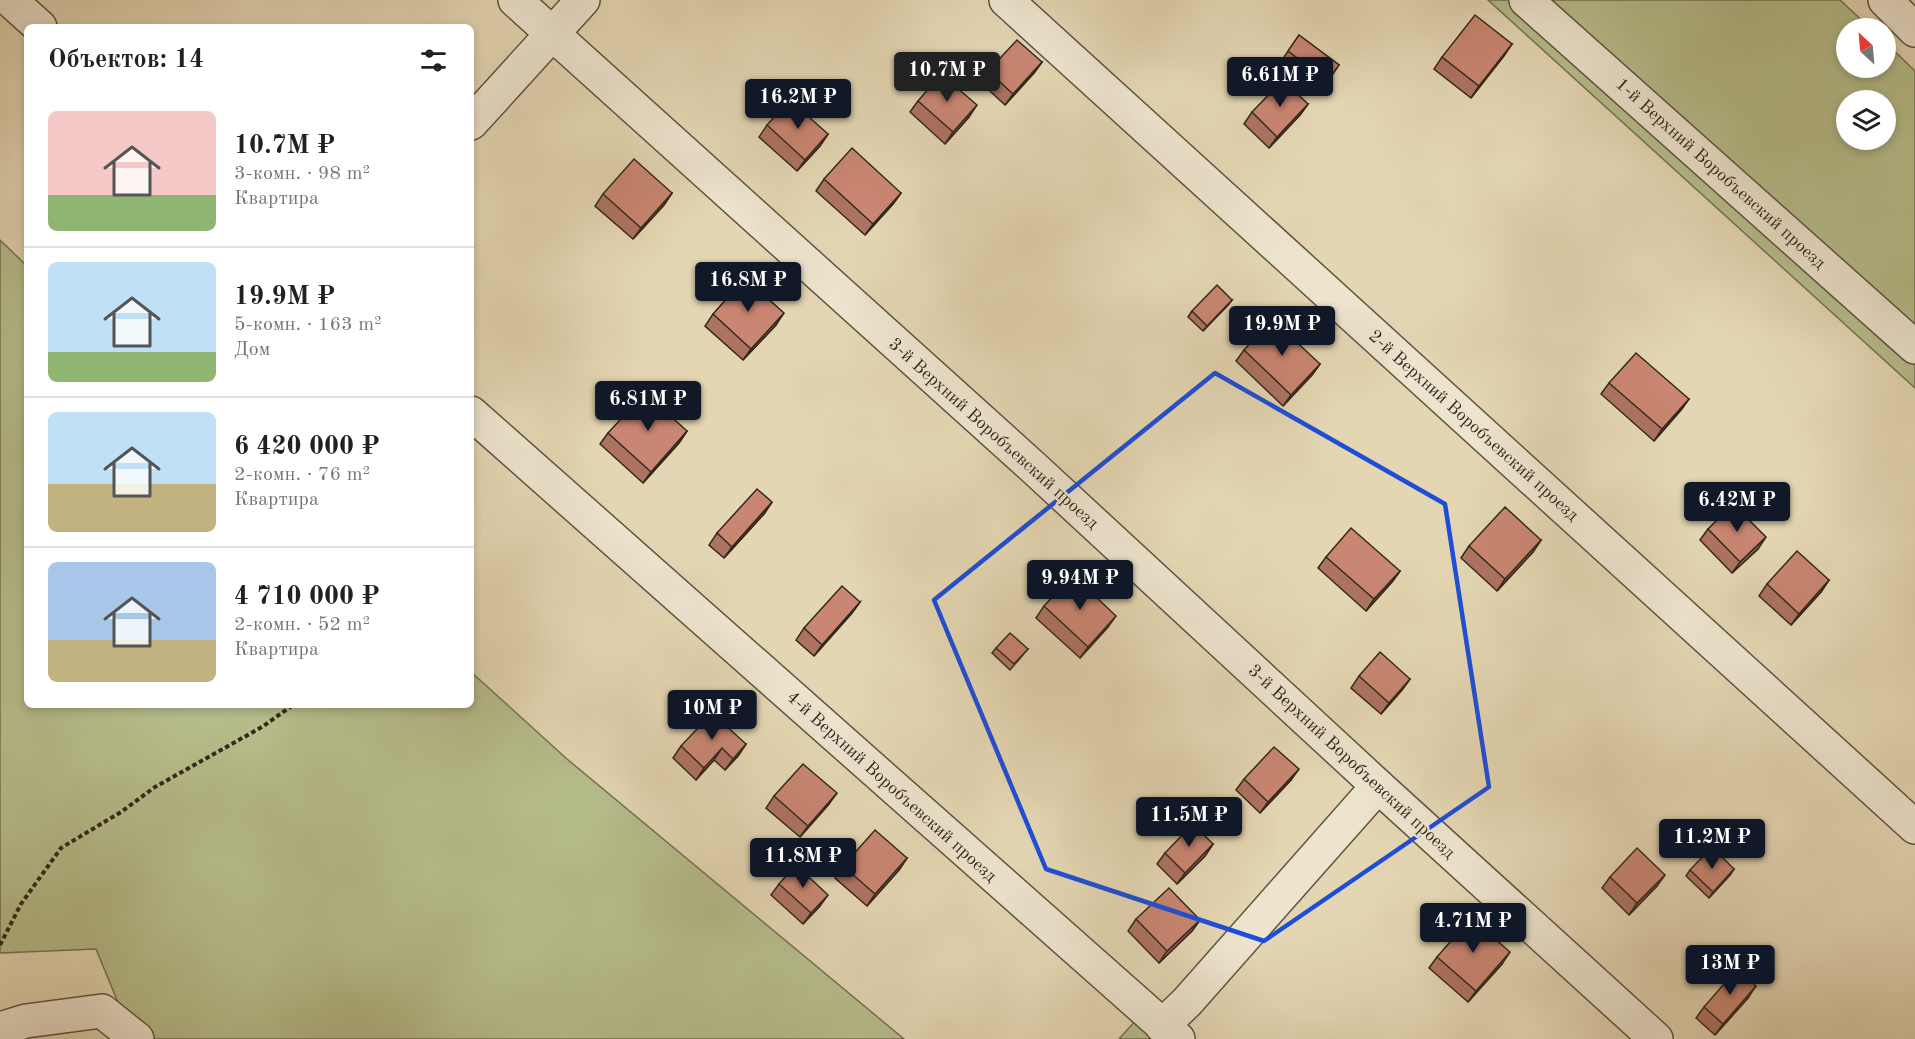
<!DOCTYPE html>
<html lang="ru">
<head>
<meta charset="utf-8">
<style>
  :root { --surface:#fff; --page:#f6f6f6; --text:#202124; --muted:#757577; --line:#e0e0e0; --accent:#111827 }
  body { margin:0; font-family:"Old Standard TT",serif; background:var(--page); color:var(--text); height:100vh; display:flex; flex-direction:column; font-size:22px; white-space:nowrap }
  * { box-sizing:border-box; margin:0 }
  p { font-size:20px; color:var(--muted) }
  .icon { flex:none; width:33px; height:33px; fill:none; stroke:currentColor; stroke-width:2; stroke-linecap:round; stroke-linejoin:round }
  .map { position:relative; flex:1; overflow:hidden }
  .sheet { position:absolute; left:24px; top:24px; width:450px; height:684px; display:flex; flex-direction:column; background:var(--surface); border-radius:9px; box-shadow:0 3px 9px #0003 }
  .sheet>* { flex:none }
  .needle { width:39px; rotate:334deg }
  .controls { position:absolute; left:1836px; top:18px; display:grid; gap:12px }
  .controls a { display:grid; place-items:center; width:60px; height:60px; border-radius:50%; background:var(--surface); box-shadow:0 3px 9px #0003; font-size:30px }
  .price { position:absolute; translate:-50% -51px; padding:0 14px; border-radius:6px; background:var(--accent); color:#fff; font-size:20px; line-height:39px; filter:drop-shadow(0 2px 3px #0008) }
  .price::after { content:''; position:absolute; left:50%; top:36px; width:18px; height:14px; margin-left:-9px; background:inherit; clip-path:polygon(0 0,100% 0,50% 100%) }
  .price.selected { background:#222; color:#fff }
  ul { padding:0; list-style:none }
  li { display:flex; align-items:center; gap:18px; height:150px; padding:0 24px }
  li+li { border-top:2px solid var(--line) }
  li span { display:grid; place-items:center; flex:none; width:168px; height:120px; border-radius:9px; color:#555 }
  li>.icon { margin-inline-start:auto }
  span .icon { width:72px; height:72px; fill:#fffc; stroke-width:1 }
  li b { font-size:26px }
  h2 { display:flex; justify-content:space-between; align-items:center; height:72px; padding:0 24px; font-size:26px }
  .map>svg:first-child { display:block }
</style>
</head>
<body>
<div class="map">
<svg width="1915" height="1039" viewBox="0 0 1915 1039">
  <rect width="100%" height="100%" fill="#e4d6b3"/>
  <filter id="stains"><feTurbulence type="fractalNoise" baseFrequency=".00333" numOctaves="4"/><feColorMatrix values="0 0 0 0 .2 0 0 0 0 .09 0 0 0 0 .02 0 0 0 .5 -.17"/></filter>
  <radialGradient id="worn" r=".72"><stop offset=".6" stop-color="#630" stop-opacity="0"/><stop offset="1" stop-color="#630" stop-opacity=".3"/></radialGradient>
  <g fill="#b6bd8b" stroke="#747254" stroke-width="1.5" fill-rule="evenodd">
    <path d="M1488,0H1840L1870,28H1846V68H1886V43L1915,71V388ZM1846,100H1886V140H1846Z"/>
    <polygon points="0,240 27,266 27,705 471,705 471,672 567,759 904,1039 133,1039 96,949 0,953"/>
    <polygon points="1145,1010 1178,1039 1119,1039"/>
  </g>
  <g fill="none" stroke-linecap="round" stroke-linejoin="round">
    <g stroke="#5f5442" stroke-width="36">
      <g id="minor">
        <polyline points="10,0 40,27"/>
        <polyline points="515,0 1034,468 1378,786 1656,1039"/>
        <polyline points="1006,0 1915,827"/>
        <polyline points="1526,0 1915,347"/>
        <polyline points="1885,0 1915,30"/>
        <polyline points="471,123 583,0"/>
        <polyline points="471,413 1178,1039"/>
        <polyline points="1162,1026 1187,1002 1378,786"/>
        <polyline points="0,1029 26,1021 102,1011 137,1039"/>
      </g>
    </g>
    <polyline stroke="#33281c" stroke-width="4" stroke-dasharray="4.5 3" stroke-linecap="butt" points="0,945 21,904 61,848 121,812 155,787 262,727 293,705"/>
    <use href="#minor" stroke="#ede4ce" stroke-width="33"/>
  </g>
  <g fill="#ad7362" stroke="#33281c" stroke-width="1.5">
    <polygon points="1299,35 1339,65 1324,86 1284,57"/>
    <polygon points="1512,44 1471,98 1434,69 1442,57"/>
    <polygon points="1042,62 1034,73 1005,105 980,82 988,71"/>
    <polygon points="918,101 969,117 945,144 910,112"/>
    <polygon points="1308,104 1300,115 1269,148 1244,124 1252,112"/>
    <polygon points="767,125 828,134 820,146 797,171 759,137"/>
    <polygon points="824,179 901,193 893,204 865,235 816,191"/>
    <polygon points="672,193 664,205 633,239 595,206 603,194"/>
    <polygon points="1232,300 1228,305 1203,331 1188,317 1192,311"/>
    <polygon points="713,314 776,325 743,360 705,326"/>
    <polygon points="1244,350 1320,364 1312,375 1283,406 1236,361"/>
    <polygon points="1609,383 1689,399 1681,410 1654,441 1601,394"/>
    <polygon points="687,431 679,443 643,483 600,444 608,433"/>
    <polygon points="772,502 764,514 724,558 709,545 717,533"/>
    <polygon points="1708,529 1758,549 1732,573 1700,540"/>
    <polygon points="1541,540 1533,552 1497,591 1461,558 1469,546"/>
    <polygon points="1326,557 1400,571 1392,582 1366,611 1318,568"/>
    <polygon points="1829,580 1821,592 1791,625 1759,596 1767,584"/>
    <polygon points="860,602 852,613 814,656 796,640 804,628"/>
    <polygon points="1044,606 1108,627 1080,658 1036,618"/>
    <polygon points="996,648 1028,649 1010,670 992,653"/>
    <polygon points="1359,676 1410,679 1402,690 1381,714 1351,688"/>
    <polygon points="746,744 738,756 725,770 714,760 696,780 673,758 681,746"/>
    <polygon points="1244,779 1291,780 1260,813 1236,790"/>
    <polygon points="774,796 829,804 800,837 766,808"/>
    <polygon points="1213,844 1205,856 1177,884 1157,864 1165,853"/>
    <polygon points="907,858 899,870 867,906 835,878 843,866"/>
    <polygon points="1734,869 1730,875 1709,898 1686,876 1690,870"/>
    <polygon points="1610,877 1657,886 1629,915 1602,888"/>
    <polygon points="779,884 820,906 803,924 771,895"/>
    <polygon points="1136,919 1200,920 1192,931 1159,963 1128,931"/>
    <polygon points="1437,957 1502,964 1468,1002 1429,968"/>
    <polygon points="1748,998 1715,1035 1696,1018 1704,1007"/>
  </g>
  <g fill="#8d5e50" stroke="#33281c" stroke-width="1.5">
    <polygon points="1512,44 1504,56 1471,98 1479,86"/>
    <polygon points="1042,62 1034,73 1005,105 1013,94"/>
    <polygon points="1308,104 1300,115 1269,148 1277,137"/>
    <polygon points="977,105 969,117 945,144 953,132"/>
    <polygon points="828,134 820,146 797,171 805,160"/>
    <polygon points="672,193 664,205 633,239 641,228"/>
    <polygon points="901,193 893,204 865,235 873,224"/>
    <polygon points="1232,300 1228,305 1203,331 1207,326"/>
    <polygon points="784,313 776,325 743,360 751,349"/>
    <polygon points="1320,364 1312,375 1283,406 1291,395"/>
    <polygon points="1689,399 1681,410 1654,441 1662,429"/>
    <polygon points="687,431 679,443 643,483 651,472"/>
    <polygon points="772,502 764,514 724,558 732,547"/>
    <polygon points="1766,537 1758,549 1732,573 1740,562"/>
    <polygon points="1541,540 1533,552 1497,591 1505,579"/>
    <polygon points="1400,571 1392,582 1366,611 1374,599"/>
    <polygon points="1829,580 1821,592 1791,625 1799,614"/>
    <polygon points="860,602 852,613 814,656 822,645"/>
    <polygon points="1116,616 1108,627 1080,658 1088,647"/>
    <polygon points="1410,679 1402,690 1381,714 1389,703"/>
    <polygon points="746,744 738,756 725,770 733,759"/>
    <polygon points="722,748 714,760 696,780 704,768"/>
    <polygon points="1299,769 1291,780 1260,813 1268,802"/>
    <polygon points="837,793 829,804 800,837 808,826"/>
    <polygon points="1213,844 1205,856 1177,884 1185,873"/>
    <polygon points="907,858 899,870 867,906 875,894"/>
    <polygon points="1734,869 1730,875 1709,898 1713,892"/>
    <polygon points="1665,875 1657,886 1629,915 1637,903"/>
    <polygon points="828,895 820,906 803,924 811,913"/>
    <polygon points="1200,920 1192,931 1159,963 1167,951"/>
    <polygon points="1510,952 1502,964 1468,1002 1476,991"/>
    <polygon points="1756,986 1748,998 1715,1035 1723,1024"/>
  </g>
  <g fill="#c98672" stroke="#33281c" stroke-width="1.5">
    <polygon points="1475,15 1512,44 1479,86 1442,57"/>
    <polygon points="1299,35 1339,65 1328,81 1288,51"/>
    <polygon points="1017,40 1042,62 1013,94 988,71"/>
    <polygon points="941,74 977,105 953,132 918,101"/>
    <polygon points="1283,80 1308,104 1277,137 1252,112"/>
    <polygon points="790,100 828,134 805,160 767,125"/>
    <polygon points="852,148 901,193 873,224 824,179"/>
    <polygon points="634,159 672,193 641,228 603,194"/>
    <polygon points="745,278 784,313 751,349 713,314"/>
    <polygon points="1217,285 1232,300 1207,326 1192,311"/>
    <polygon points="1272,319 1320,364 1291,395 1244,350"/>
    <polygon points="1636,353 1689,399 1662,429 1609,383"/>
    <polygon points="645,393 687,431 651,472 608,433"/>
    <polygon points="757,489 772,502 732,547 717,533"/>
    <polygon points="1733,504 1766,537 1740,562 1708,529"/>
    <polygon points="1505,507 1541,540 1505,579 1469,546"/>
    <polygon points="1351,528 1400,571 1374,599 1326,557"/>
    <polygon points="1797,551 1829,580 1799,614 1767,584"/>
    <polygon points="1073,575 1116,616 1088,647 1044,606"/>
    <polygon points="842,586 860,602 822,645 804,628"/>
    <polygon points="1010,633 1028,649 1014,664 996,648"/>
    <polygon points="1380,652 1410,679 1389,703 1359,676"/>
    <polygon points="712,713 746,744 733,759 722,748 704,768 681,746"/>
    <polygon points="1274,747 1299,769 1268,802 1244,779"/>
    <polygon points="803,764 837,793 808,826 774,796"/>
    <polygon points="1193,824 1213,844 1185,873 1165,853"/>
    <polygon points="875,830 907,858 875,894 843,866"/>
    <polygon points="1712,847 1734,869 1713,892 1690,870"/>
    <polygon points="1637,848 1665,875 1637,903 1610,877"/>
    <polygon points="796,865 828,895 811,913 779,884"/>
    <polygon points="1169,888 1200,920 1167,951 1136,919"/>
    <polygon points="1471,918 1510,952 1476,991 1437,957"/>
    <polygon points="1737,969 1756,986 1723,1024 1704,1007"/>
  </g>
  <path fill="none" stroke="#1d4ed8" stroke-width="4.5" stroke-linejoin="round" d="M1215,373L1445,504L1489,787L1264,941L1046,869L934,600Z"/>
  <g text-anchor="middle" stroke-width="4.5" stroke-linejoin="round" paint-order="stroke">
    <g font-size="18" fill="#33281c" stroke="#ede4ce">
      <text transform="translate(1721 173) rotate(42)" y="6">1-й Верхний Воробъевский проезд</text>
      <text transform="translate(1474 425) rotate(42)" y="6">2-й Верхний Воробъевский проезд</text>
      <text transform="translate(994 433) rotate(42)" y="6">3-й Верхний Воробъевский проезд</text>
      <text transform="translate(1352 761) rotate(43)" y="6">3-й Верхний Воробъевский проезд</text>
      <text transform="translate(892 786) rotate(42)" y="6">4-й Верхний Воробъевский проезд</text>
    </g>
  </g>
  <rect width="100%" height="100%" filter="url(#stains)"/>
  <rect width="100%" height="100%" fill="url(#worn)"/>
</svg>
<div class="controls">
<a><svg class="needle" viewBox="-14 -14 28 28"><path d="M0-13l5 13h-10z" fill="#e53935"/><path d="M0 13l5-13h-10z" fill="#757577"/></svg></a>
<a><svg class="icon" aria-label="layers" viewBox="0 0 24 24"><path d="M12 4l9 5-9 5-9-5zM3 14l9 5 9-5"/></svg></a>
</div>
<b class="price selected" style="left:947px;top:103px">10.7M ₽</b>
<b class="price" style="left:1280px;top:108px">6.61M ₽</b>
<b class="price" style="left:798px;top:130px">16.2M ₽</b>
<b class="price" style="left:748px;top:313px">16.8M ₽</b>
<b class="price" style="left:1282px;top:357px">19.9M ₽</b>
<b class="price" style="left:648px;top:432px">6.81M ₽</b>
<b class="price" style="left:1737px;top:533px">6.42M ₽</b>
<b class="price" style="left:1080px;top:611px">9.94M ₽</b>
<b class="price" style="left:712px;top:741px">10M ₽</b>
<b class="price" style="left:1189px;top:848px">11.5M ₽</b>
<b class="price" style="left:1712px;top:870px">11.2M ₽</b>
<b class="price" style="left:803px;top:889px">11.8M ₽</b>
<b class="price" style="left:1473px;top:954px">4.71M ₽</b>
<b class="price" style="left:1730px;top:996px">13M ₽</b>
<section class="sheet">
<h2>Объектов: 14<svg class="icon" aria-label="filters" viewBox="0 0 24 24"><path d="M4 7h16M4 17h16"/><circle cx="9" cy="7" r="2"/><circle cx="15" cy="17" r="2"/></svg></h2>
<ul>
<li><span style="background:linear-gradient(#f6c9c9 70%,#8fb573 0)"><svg class="icon" aria-label="home" viewBox="0 0 24 24"><path d="M3 11l9-7 9 7M6 9v11h12V9"/></svg></span><div><b>10.7M ₽</b><p>3-комн. · 98 m²</p><p>Квартира</p></div></li>
<li><span style="background:linear-gradient(#bfe0f5 75%,#8fb573 0)"><svg class="icon" aria-label="home" viewBox="0 0 24 24"><path d="M3 11l9-7 9 7M6 9v11h12V9"/></svg></span><div><b>19.9M ₽</b><p>5-комн. · 163 m²</p><p>Дом</p></div></li>
<li><span style="background:linear-gradient(#bfe0f5 60%,#c2b280 0)"><svg class="icon" aria-label="home" viewBox="0 0 24 24"><path d="M3 11l9-7 9 7M6 9v11h12V9"/></svg></span><div><b>6 420 000 ₽</b><p>2-комн. · 76 m²</p><p>Квартира</p></div></li>
<li><span style="background:linear-gradient(#a9c7e8 65%,#c2b280 0)"><svg class="icon" aria-label="home" viewBox="0 0 24 24"><path d="M3 11l9-7 9 7M6 9v11h12V9"/></svg></span><div><b>4 710 000 ₽</b><p>2-комн. · 52 m²</p><p>Квартира</p></div></li>
</ul>
</section>
</div>
</body>
</html>
